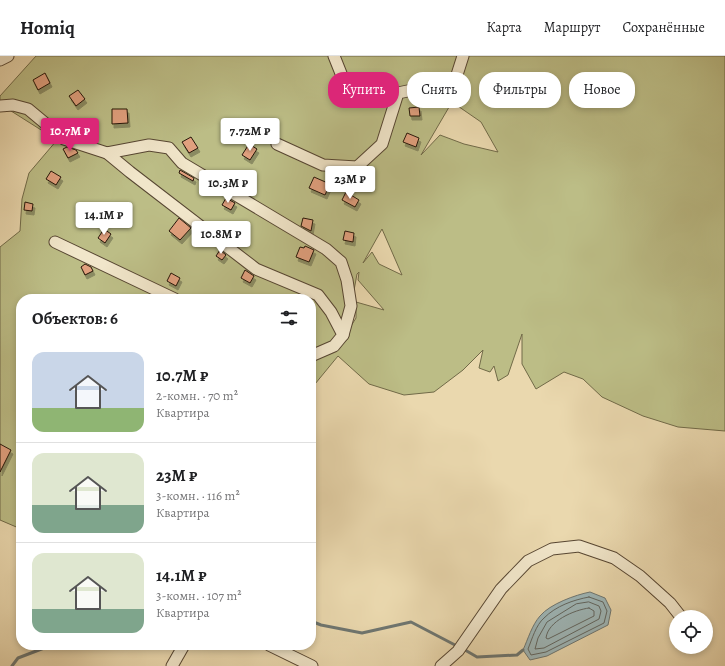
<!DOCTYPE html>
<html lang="ru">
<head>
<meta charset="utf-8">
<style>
  :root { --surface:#fff; --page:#f2f2f2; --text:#202124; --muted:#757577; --line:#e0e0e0; --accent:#db2777 }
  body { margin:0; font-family:Alegreya,serif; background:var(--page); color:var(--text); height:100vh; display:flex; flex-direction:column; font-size:15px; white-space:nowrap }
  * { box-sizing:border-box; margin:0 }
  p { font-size:13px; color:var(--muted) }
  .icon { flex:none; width:22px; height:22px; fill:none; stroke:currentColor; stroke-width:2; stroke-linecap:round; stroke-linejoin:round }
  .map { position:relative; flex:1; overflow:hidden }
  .sheet { position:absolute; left:16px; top:238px; width:300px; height:356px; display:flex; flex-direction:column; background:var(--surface); border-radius:16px; box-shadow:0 2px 6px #0003 }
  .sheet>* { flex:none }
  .banner { position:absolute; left:328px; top:16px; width:337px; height:36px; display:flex; gap:8px }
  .buttons { position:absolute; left:669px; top:554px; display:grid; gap:8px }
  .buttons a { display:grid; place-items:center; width:44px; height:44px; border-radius:50%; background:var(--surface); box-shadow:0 2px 6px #0003; font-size:20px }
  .price { position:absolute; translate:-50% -34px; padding:0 9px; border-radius:4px; background:#fff; color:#222; font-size:13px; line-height:26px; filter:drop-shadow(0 1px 2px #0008) }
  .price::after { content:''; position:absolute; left:50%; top:24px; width:12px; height:9px; margin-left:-6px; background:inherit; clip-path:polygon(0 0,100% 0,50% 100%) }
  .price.current { background:var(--accent); color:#fff }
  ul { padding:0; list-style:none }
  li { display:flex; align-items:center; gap:12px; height:100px; padding:0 16px }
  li+li { border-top:1px solid var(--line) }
  li span { display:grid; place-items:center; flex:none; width:112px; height:80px; border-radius:12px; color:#555 }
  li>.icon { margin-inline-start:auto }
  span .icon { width:48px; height:48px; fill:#fffc; stroke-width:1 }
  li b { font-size:17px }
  h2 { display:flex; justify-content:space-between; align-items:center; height:48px; padding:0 16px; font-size:17px }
  .chip { padding:0 14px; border-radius:16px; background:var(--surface); box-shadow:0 2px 6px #0003; font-size:14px; line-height:36px }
  .chip.current { background:var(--accent); color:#fff }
  header { display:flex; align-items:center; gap:24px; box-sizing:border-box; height:56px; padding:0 20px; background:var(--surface); border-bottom:1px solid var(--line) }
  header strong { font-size:19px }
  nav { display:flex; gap:22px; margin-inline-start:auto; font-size:14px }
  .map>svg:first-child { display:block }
</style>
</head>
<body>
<header>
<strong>Homiq</strong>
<nav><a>Карта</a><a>Маршрут</a><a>Сохранённые</a></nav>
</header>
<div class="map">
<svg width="725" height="610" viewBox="0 0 725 610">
  <defs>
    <filter id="shadow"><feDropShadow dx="2" dy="4" stdDeviation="0" flood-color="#0004"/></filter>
  </defs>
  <rect width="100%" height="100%" fill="#ead8ae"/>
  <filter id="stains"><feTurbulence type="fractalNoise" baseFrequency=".005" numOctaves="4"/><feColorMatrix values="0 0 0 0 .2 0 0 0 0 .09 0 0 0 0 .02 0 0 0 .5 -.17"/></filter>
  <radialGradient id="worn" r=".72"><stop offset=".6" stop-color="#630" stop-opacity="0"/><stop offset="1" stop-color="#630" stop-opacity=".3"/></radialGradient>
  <path fill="#bcbd86" stroke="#716a48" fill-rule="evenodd" d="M36,0H725V375L678,371L643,360L602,341L583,323L564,316L536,333L522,308V278L508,319L498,325L494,310L490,316L479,312L483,294L463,314L434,336L404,339L369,328L338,300L315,328L311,329V243H21V473L0,464V191L20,175L22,143L29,117L57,84L0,48V40ZM452,46L481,66L498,96L464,88L440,79L421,99ZM382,173L402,219L379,208L372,196L363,207ZM359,216L358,224L384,254L356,246V262L346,278L357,218Z"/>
  <path fill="#9eb6b7" stroke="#6e7671" d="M590,536L605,542L611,554L608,569L547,600L530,604L523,594C528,583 532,569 540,560C550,548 575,539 590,536Z"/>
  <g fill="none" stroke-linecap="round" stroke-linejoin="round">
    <g stroke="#626660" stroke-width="1">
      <path d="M589,541L603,546L607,555L604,567L546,596L531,599L528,593C532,583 536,569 544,562C556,550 573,544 589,541Z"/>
      <polygon points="589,546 599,550 601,555 599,563 544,592 535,593 538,582 547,566 576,548"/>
      <path d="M589,552L594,555V560L548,583L546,582C548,565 574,554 589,552Z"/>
    </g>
    <g stroke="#6e7671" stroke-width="3">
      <polyline points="311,565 321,569 362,577 411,566 455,589"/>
      <polyline points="465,594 477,601 517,599 523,594"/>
      <polyline points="12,610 18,602 52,589"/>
    </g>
  </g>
  <g fill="#e1a07e" stroke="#261609" filter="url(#shadow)">
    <polygon points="45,17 50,27 38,34 33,24"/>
    <polygon points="78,34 85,43 76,50 69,40"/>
    <polygon points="419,51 420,60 410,60 409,52"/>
    <polygon points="112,53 127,53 128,67 112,68"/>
    <polygon points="407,77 419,82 416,91 403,86"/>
    <polygon points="191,81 198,92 189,97 182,86"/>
    <polygon points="249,88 257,93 250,104 242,99"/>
    <polygon points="67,91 76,94 78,97 68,102 63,93"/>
    <polygon points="180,114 194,122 193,125 179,117"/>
    <polygon points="51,115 61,121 56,129 46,123"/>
    <polygon points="314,121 330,128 325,139 309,132"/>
    <polygon points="346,136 359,144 355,151 342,144"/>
    <polygon points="226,142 235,147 231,154 222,149"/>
    <polygon points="25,146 33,148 32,155 24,154"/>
    <polygon points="179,162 191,172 180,184 169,175"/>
    <polygon points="303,162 313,164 311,175 301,170"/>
    <polygon points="104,173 111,178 105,187 98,182"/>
    <polygon points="345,175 354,177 353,186 343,184"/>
    <polygon points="305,190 314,194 309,206 296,201 300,191 304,192"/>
    <polygon points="220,194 226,199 222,204 216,200"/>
    <polygon points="85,208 91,211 93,215 85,219 81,211"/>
    <polygon points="245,214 254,220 250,227 241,222"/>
    <polygon points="171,217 180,222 176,230 167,225"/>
    <polygon points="0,388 11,394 0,416"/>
  </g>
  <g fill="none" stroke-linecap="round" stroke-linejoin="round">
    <g stroke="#574632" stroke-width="13">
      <g id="minor">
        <polyline points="334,0 348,35"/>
        <polyline points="0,4 8,0"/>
        <polyline points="0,50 13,49 28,53 64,83 107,97 130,116 256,213 318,239 331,256 343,279 334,290 311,300"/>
        <polyline points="277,88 323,109 357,111 382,88 398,37 455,25 463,0"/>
        <polyline points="107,97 149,89 169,92 182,107 326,193 341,206 347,224 351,250 343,279"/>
        <polyline points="55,186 175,243"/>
        <polyline points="269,589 312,610"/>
        <polyline points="172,610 184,589"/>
        <polyline points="441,610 458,595 501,533 528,505 552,493 579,490 614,502 640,520 670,547 681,561"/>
      </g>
    </g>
    <use href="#minor" stroke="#f1e6ca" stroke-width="11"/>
  </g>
  <rect width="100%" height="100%" filter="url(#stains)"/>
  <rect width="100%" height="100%" fill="url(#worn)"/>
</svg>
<div class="buttons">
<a><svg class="icon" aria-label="locate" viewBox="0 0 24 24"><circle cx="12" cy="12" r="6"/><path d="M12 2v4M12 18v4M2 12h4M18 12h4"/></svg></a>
</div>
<b class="price current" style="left:70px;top:96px">10.7M ₽</b>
<b class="price" style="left:250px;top:96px">7.72M ₽</b>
<b class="price" style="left:350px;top:144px">23M ₽</b>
<b class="price" style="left:228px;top:148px">10.3M ₽</b>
<b class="price" style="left:104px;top:180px">14.1M ₽</b>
<b class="price" style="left:221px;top:199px">10.8M ₽</b>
<div class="banner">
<a class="chip current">Купить</a>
<a class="chip">Снять</a>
<a class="chip">Фильтры</a>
<a class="chip">Новое</a>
</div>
<section class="sheet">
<h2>Объектов: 6<svg class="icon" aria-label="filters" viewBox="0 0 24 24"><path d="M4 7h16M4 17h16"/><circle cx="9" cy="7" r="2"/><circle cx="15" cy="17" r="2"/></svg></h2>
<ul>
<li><span style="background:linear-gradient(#c9d6e8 70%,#8fb573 0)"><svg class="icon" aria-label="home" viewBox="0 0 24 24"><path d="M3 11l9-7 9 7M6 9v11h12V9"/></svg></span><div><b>10.7M ₽</b><p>2-комн. · 70 m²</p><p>Квартира</p></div></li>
<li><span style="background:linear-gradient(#dfe7d0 65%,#7fa58c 0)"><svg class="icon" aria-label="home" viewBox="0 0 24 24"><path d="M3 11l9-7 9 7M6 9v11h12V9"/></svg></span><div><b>23M ₽</b><p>3-комн. · 116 m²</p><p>Квартира</p></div></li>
<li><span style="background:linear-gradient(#dfe7d0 70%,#7fa58c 0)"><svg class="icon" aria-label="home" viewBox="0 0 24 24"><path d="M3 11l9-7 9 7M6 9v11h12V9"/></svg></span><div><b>14.1M ₽</b><p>3-комн. · 107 m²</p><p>Квартира</p></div></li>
</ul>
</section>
</div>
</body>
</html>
